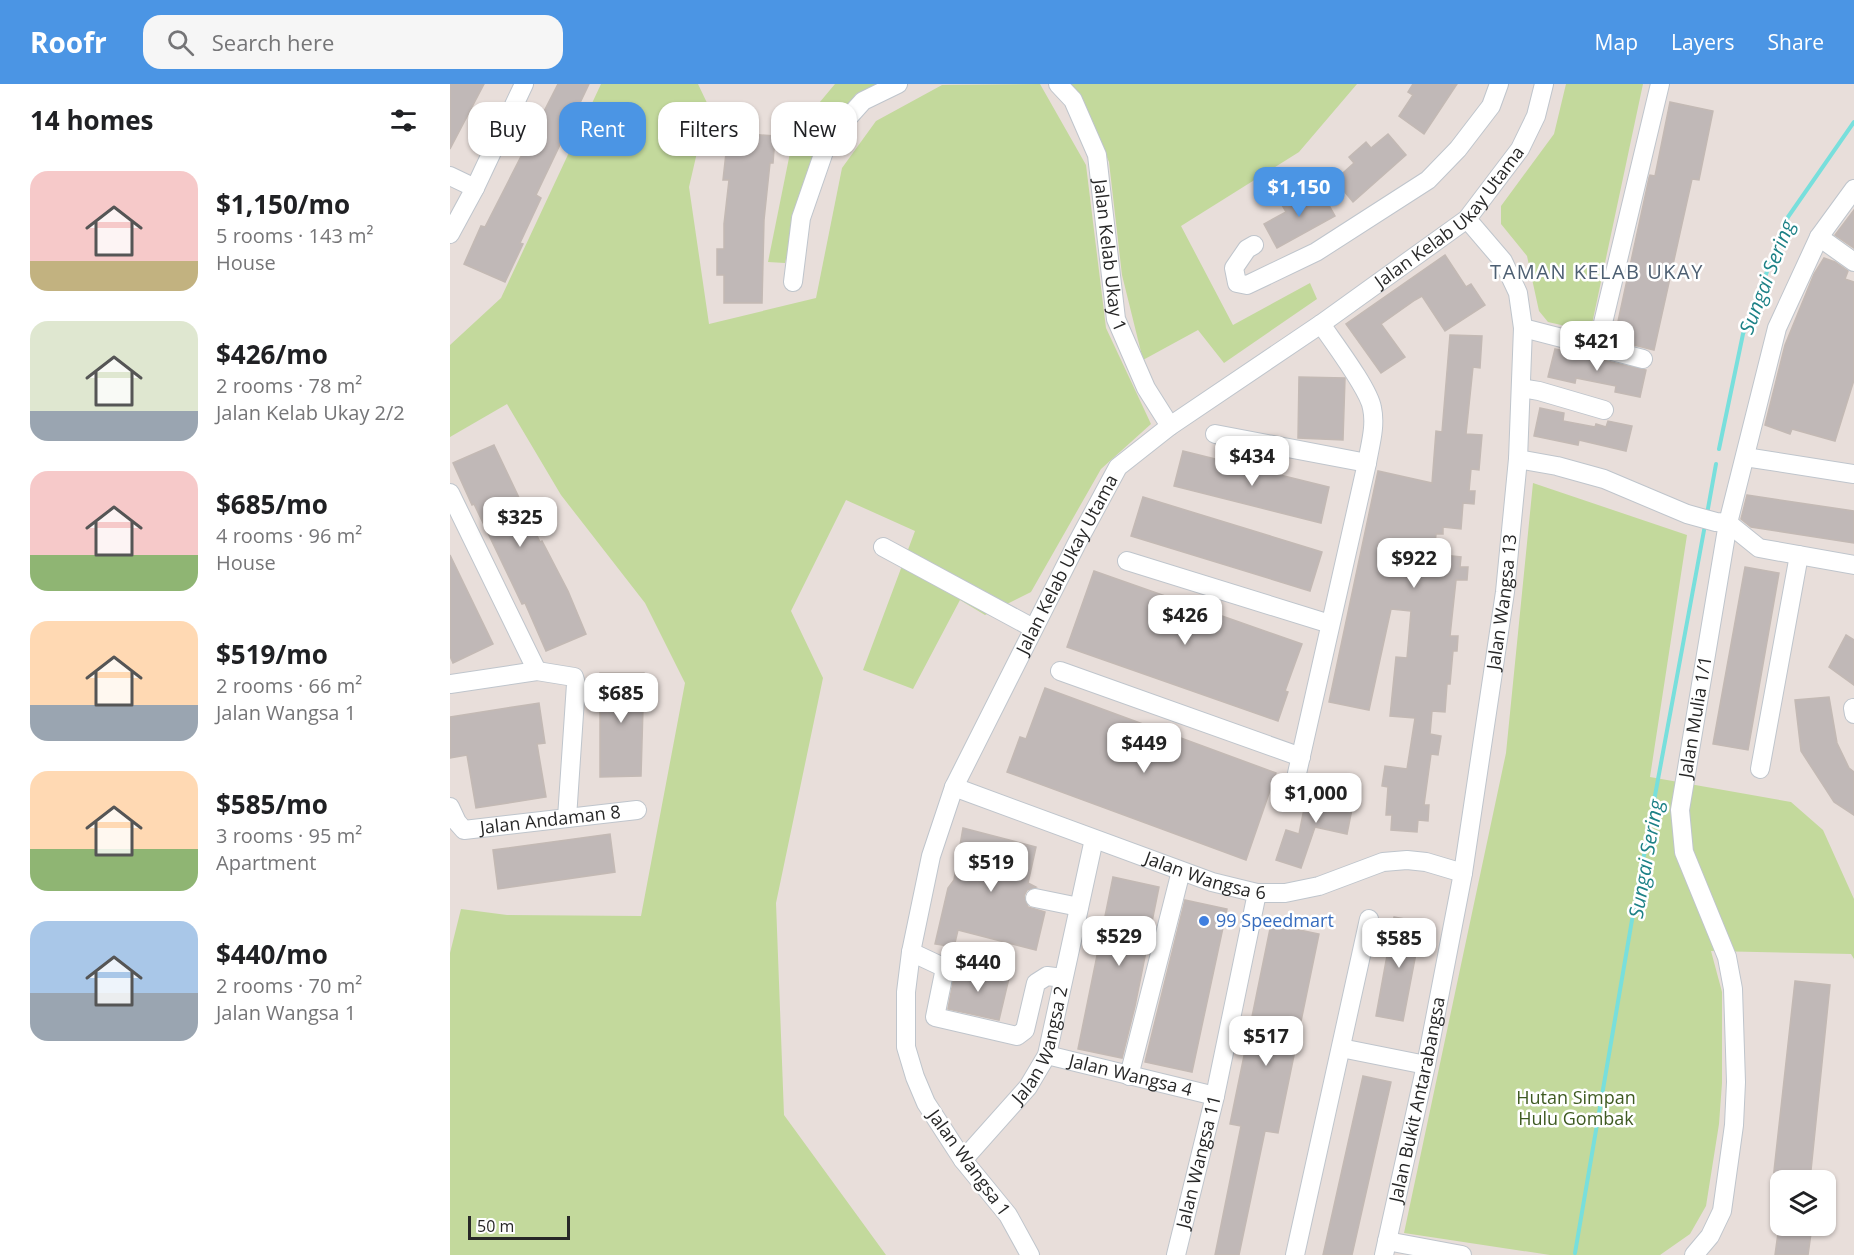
<!DOCTYPE html>
<html lang="en">
<head>
<meta charset="utf-8">
<style>
  :root { --surface:#fff; --page:#f6f6f6; --text:#202124; --muted:#757577; --accent:#4b95e4 }
  body { margin:0; font-family:"Open Sans",sans-serif; background:var(--page); color:var(--text); height:100vh; display:flex; flex-direction:column; font-size:22px; white-space:nowrap }
  * { box-sizing:border-box; margin:0 }
  p { font-size:20px; color:var(--muted) }
  .icon { flex:none; width:33px; height:33px; fill:none; stroke:currentColor; stroke-width:2; stroke-linecap:round; stroke-linejoin:round }
  .map { position:relative; flex:1; overflow:hidden }
  .sheet { display:flex; flex-direction:column; background:var(--surface); width:450px }
  .sheet>* { flex:none }
  .hud { position:absolute; left:18px; top:18px; width:570px; height:54px; display:flex; gap:12px }
  .fabs { position:absolute; left:1320px; top:1086px; display:grid; gap:12px }
  .fabs a { display:grid; place-items:center; width:66px; height:66px; border-radius:12px; background:var(--surface); box-shadow:0 2px 4px #0004; font-size:30px }
  .scale { position:absolute; left:18px; bottom:15px; width:102px; box-sizing:border-box; padding-left:6px; border:3px solid #272727; border-top:0; font-size:16px; line-height:21px; white-space:nowrap; color:#272727; -webkit-text-stroke:4px #fff; paint-order:stroke }
  .price { position:absolute; translate:-50% -51px; padding:0 14px; border-radius:12px; background:#fff; color:#222; font-size:20px; line-height:39px; filter:drop-shadow(0 2px 3px #0008) }
  .price::after { content:''; position:absolute; left:50%; top:36px; width:18px; height:14px; margin-left:-9px; background:inherit; clip-path:polygon(0 0,100% 0,50% 100%) }
  .price.selected { background:var(--accent); color:#fff }
  ul { padding:0; list-style:none }
  li { display:flex; align-items:center; gap:18px; height:150px; padding:0 30px }
  li span { display:grid; place-items:center; flex:none; width:168px; height:120px; border-radius:18px; color:#555 }
  li>.icon { margin-inline-start:auto }
  span .icon { width:72px; height:72px; fill:#fffc; stroke-width:1 }
  li b { font-size:26px }
  h2 { display:flex; justify-content:space-between; align-items:center; height:72px; padding:0 30px; font-size:26px }
  .chip { padding:0 21px; border-radius:18px; background:var(--surface); box-shadow:0 2px 4px #0004; font-size:21px; line-height:54px }
  .chip.selected { background:var(--accent); color:#fff }
  header { display:flex; align-items:center; gap:36px; box-sizing:border-box; height:84px; padding:0 30px; background:var(--accent); color:#fff }
  header strong { font-size:28px }
  nav { display:flex; gap:33px; margin-inline-start:auto; font-size:21px }
  .search { width:420px; height:54px; background:var(--page); display:flex; align-items:center; gap:15px; box-sizing:border-box; padding:0 21px; border-radius:18px; color:var(--muted); font-size:22px }
  main { display:flex; flex:1; min-height:0 }
  .map>svg:first-child { display:block }
</style>
</head>
<body>
<header>
<strong>Roofr</strong>
<div class="search"><svg class="icon" aria-label="search" viewBox="0 0 24 24"><circle cx="10" cy="10" r="6"/><path d="M15 15l6 6"/></svg>Search here</div>
<nav><a>Map</a><a>Layers</a><a>Share</a></nav>
</header>
<main>
<section class="sheet">
<h2>14 homes<svg class="icon" aria-label="filters" viewBox="0 0 24 24"><path d="M4 7h16M4 17h16"/><circle cx="9" cy="7" r="2"/><circle cx="15" cy="17" r="2"/></svg></h2>
<ul>
<li><span style="background:linear-gradient(#f6c9c9 75%,#c2b280 0)"><svg class="icon" aria-label="home" viewBox="0 0 24 24"><path d="M3 11l9-7 9 7M6 9v11h12V9"/></svg></span><div><b>$1,150/mo</b><p>5 rooms · 143 m²</p><p>House</p></div></li>
<li><span style="background:linear-gradient(#dfe7d0 75%,#9aa5b1 0)"><svg class="icon" aria-label="home" viewBox="0 0 24 24"><path d="M3 11l9-7 9 7M6 9v11h12V9"/></svg></span><div><b>$426/mo</b><p>2 rooms · 78 m²</p><p>Jalan Kelab Ukay 2/2</p></div></li>
<li><span style="background:linear-gradient(#f6c9c9 70%,#8fb573 0)"><svg class="icon" aria-label="home" viewBox="0 0 24 24"><path d="M3 11l9-7 9 7M6 9v11h12V9"/></svg></span><div><b>$685/mo</b><p>4 rooms · 96 m²</p><p>House</p></div></li>
<li><span style="background:linear-gradient(#ffd9b3 70%,#9aa5b1 0)"><svg class="icon" aria-label="home" viewBox="0 0 24 24"><path d="M3 11l9-7 9 7M6 9v11h12V9"/></svg></span><div><b>$519/mo</b><p>2 rooms · 66 m²</p><p>Jalan Wangsa 1</p></div></li>
<li><span style="background:linear-gradient(#ffd9b3 65%,#8fb573 0)"><svg class="icon" aria-label="home" viewBox="0 0 24 24"><path d="M3 11l9-7 9 7M6 9v11h12V9"/></svg></span><div><b>$585/mo</b><p>3 rooms · 95 m²</p><p>Apartment</p></div></li>
<li><span style="background:linear-gradient(#a9c7e8 60%,#9aa5b1 0)"><svg class="icon" aria-label="home" viewBox="0 0 24 24"><path d="M3 11l9-7 9 7M6 9v11h12V9"/></svg></span><div><b>$440/mo</b><p>2 rooms · 70 m²</p><p>Jalan Wangsa 1</p></div></li>
</ul>
</section>
<div class="map">
<svg width="1404" height="1171" viewBox="0 0 1404 1171">
  <rect width="100%" height="100%" fill="#e8deda"/>
  <g fill="#c3d99c">
    <polygon points="151,0 248,0 258,21 239,103 259,240 366,214 392,84 426,37 492,1 590,0 636,81 656,244 701,340 651,385 581,508 535,531 510,516 463,605 413,586 465,447 396,416 341,527 373,594 326,819 334,1031 436,1171 0,1171 0,869 11,825 57,831 191,832 235,599 195,519 111,411 57,320 0,353 0,261 51,214"/>
    <polygon points="385,0 429,0 406,10 363,69 335,179 318,178 344,49"/>
    <polygon points="619,0 907,0 849,68 731,142 783,241 860,199 867,215 774,279 748,246 693,276 672,191 659,78 630,13"/>
    <polygon points="1116,0 1193,0 1142,240 1133,246 1098,238 1089,227 1077,172 1051,140 1051,122 1104,50"/>
    <polygon points="1083,399 1237,451 1200,693 1341,718 1373,746 1404,815 1404,875 1401,870 1261,867 1272,908 1272,999 1269,1040 1256,1122 1240,1150 1210,1171 1100,1171 954,1149 1056,669"/>
  </g>
  <g fill="none" stroke-linecap="round" stroke-linejoin="round">
    <g stroke="#78dfdc" stroke-width="4">
      <polyline points="1269,365 1293,250 1338,133 1404,38"/>
      <polyline points="1257,430 1266,380"/>
      <polyline points="1125,1169 1182,836 1255,441"/>
    </g>
  </g>
  <g fill="#c0b8b7" stroke="#c3b9b4" stroke-width="1.5">
    <polygon points="0,0 34,0 0,65"/>
    <polygon points="108,0 139,0 86,111 91,114 70,159 73,160 55,198 14,180 31,142 35,143"/>
    <polygon points="963,0 1007,0 974,50 949,32 963,11 958,8"/>
    <polygon points="1220,18 1263,27 1249,96 1242,95 1204,266 1164,256 1199,94 1200,91 1205,92"/>
    <polygon points="287,49 325,52 323,79 320,79 314,136 312,219 274,219 274,191 267,191 267,165 274,165 274,140 279,96 273,96 276,69 285,70"/>
    <polygon points="938,50 956,71 903,118 885,96 904,79 899,73 916,58 921,64"/>
    <polygon points="871,107 885,132 827,164 814,140 836,128 832,121 850,112 853,117"/>
    <polygon points="1404,126 1404,164 1385,151"/>
    <polygon points="995,171 1016,203 1021,200 1035,221 995,247 972,212 965,216 931,240 955,273 931,289 896,240"/>
    <polygon points="1374,174 1385,178 1398,187 1395,195 1404,198 1404,296 1385,357 1342,345 1340,350 1315,341 1335,261 1364,190"/>
    <polygon points="1000,251 1032,252 1030,284 1023,283 1016,350 1032,351 1029,386 1021,385 1019,407 1025,407 1024,420 1013,419 1011,445 993,443 993,450 986,450 984,470 1011,473 1010,483 1018,483 1017,496 1006,496 1000,552 1008,552 1007,567 1003,567 1000,600 997,600 995,628 982,627 980,650 991,652 988,671 981,670 974,721 979,721 978,737 968,736 967,748 941,746 942,731 936,731 938,703 932,702 935,682 957,685 965,634 940,632 946,573 957,574 961,527 941,525 919,626 879,618 928,387 982,399 986,347 992,348"/>
    <polygon points="1105,265 1196,286 1190,313 1165,308 1166,302 1126,294 1125,299 1098,293"/>
    <polygon points="849,293 895,294 893,356 848,354"/>
    <polygon points="1090,324 1114,329 1113,337 1145,343 1146,340 1156,343 1158,337 1182,342 1176,367 1129,356 1128,361 1084,352"/>
    <polygon points="44,361 90,458 92,457 118,507 136,550 96,567 75,519 72,520 24,420 22,421 3,379"/>
    <polygon points="733,367 879,403 871,439 724,402"/>
    <polygon points="1297,411 1404,427 1404,459 1301,443 1291,435"/>
    <polygon points="693,413 872,468 860,507 681,452"/>
    <polygon points="0,471 43,560 3,579 0,572"/>
    <polygon points="1295,483 1329,489 1298,666 1263,660"/>
    <polygon points="644,487 852,560 835,607 838,608 828,637 617,563"/>
    <polygon points="1396,551 1404,556 1404,601 1379,583"/>
    <polygon points="150,589 194,589 191,692 150,693"/>
    <polygon points="595,604 826,689 796,776 557,688 570,653 576,655"/>
    <polygon points="1379,613 1387,659 1399,684 1404,688 1404,731 1384,718 1351,667 1345,616"/>
    <polygon points="89,619 95,659 87,660 96,713 26,724 17,671 0,674 0,633"/>
    <polygon points="858,705 904,715 897,750 865,743 851,784 826,776 836,746 849,750"/>
    <polygon points="513,744 586,763 578,799 586,803 577,806 574,812 578,823 595,828 586,866 508,846 504,863 485,860 498,804 504,796"/>
    <polygon points="160,750 165,788 48,805 43,766"/>
    <polygon points="663,793 709,803 685,922 672,974 628,965"/>
    <polygon points="735,816 777,825 742,988 695,978"/>
    <polygon points="944,833 972,838 953,937 926,932"/>
    <polygon points="821,840 869,850 828,1049 815,1047 789,1171 765,1171 791,1042 780,1040"/>
    <polygon points="506,882 559,894 549,936 498,925"/>
    <polygon points="1345,897 1380,901 1360,1096 1323,1096"/>
    <polygon points="913,992 941,998 902,1171 873,1171"/>
    <polygon points="1329,1142 1362,1142 1358,1171 1325,1171"/>
  </g>
  <g fill="none" stroke-linecap="round" stroke-linejoin="round">
    <g stroke="#bfc5cc" stroke-width="20">
      <g id="minor">
        <path id="s1" d="M608,0L623,16L647,71L666,235L696,304L720,342"/>
        <polyline points="0,92 25,104"/>
        <polyline points="0,150 25,104 74,0"/>
        <polyline points="1369,153 1404,178"/>
        <polyline points="804,161 797,165 784,184 787,199 797,201 866,168 978,96 1008,65 1041,22 1049,0"/>
        <polyline points="343,198 351,134 378,56 413,17 448,0"/>
        <polyline points="1073,244 1193,275"/>
        <polyline points="1147,264 1210,0"/>
        <polyline points="1071,304 1089,307 1154,326"/>
        <polyline points="765,350 917,379"/>
        <polyline points="1295,373 1404,390"/>
        <polyline points="1068,375 1107,382 1154,395 1237,430 1266,438 1278,439 1309,464 1404,481"/>
        <polyline points="0,409 87,587"/>
        <polyline points="433,463 583,544"/>
        <polyline points="677,477 880,540"/>
        <polyline points="610,587 851,673"/>
        <polyline points="0,600 87,587 124,593 126,600 117,734"/>
        <polyline points="1403,624 1404,630"/>
        <polyline points="1310,685 1349,471"/>
        <path id="s2" d="M504,703L762,798L807,809H835L869,802L933,778L957,776L976,778L1013,789"/>
        <path d="M841,716L917,379C920,361 926,342 922,324C919,305 883,258 871,240"/>
        <path id="s3" d="M0,723L7,738L14,746L187,726"/>
        <polyline points="585,814 629,823"/>
        <polyline points="461,868 495,884 485,933 567,952 575,946 586,899 597,892 613,894"/>
        <polyline points="891,964 976,981"/>
        <path id="s4" d="M597,971L765,1012"/>
        <polyline points="679,992 731,787"/>
        <path id="s5" d="M513,1076L578,1003L597,971L644,755"/>
        <polyline points="937,1157 1012,1171"/>
        <path id="s6" d="M580,1171L558,1131L513,1076L476,1019L465,993L456,963V908L461,868L481,772L504,703L627,459L668,383L720,342L871,240L1017,135L1070,65L1086,32L1094,0"/>
        <path id="s7" d="M726,1171L765,1012L807,809"/>
        <polyline points="845,1171 919,835"/>
        <path id="s8" d="M934,1171L976,981L1013,789L1055,508L1068,375L1073,244L1068,209L1053,177L1017,135"/>
        <path id="s9" d="M1244,1171L1260,1152L1272,1127L1284,1041L1286,998L1283,905L1277,873L1234,768L1230,726L1278,439L1327,244L1369,153L1404,105"/>
      </g>
    </g>
    <use href="#minor" stroke="#fff" stroke-width="18"/>
  </g>
  <circle fill="#3f7fe0" stroke="#fff" stroke-width="2" cx="754" cy="837" r="6"/>
  <g text-anchor="middle" stroke-width="5" stroke-linejoin="round" paint-order="stroke">
    <g font-size="18" fill="#272727" stroke="#fff">
      <text dy="6" stroke="none"><textPath href="#s6" startOffset="1287">Jalan Kelab Ukay Utama</textPath></text>
      <text dy="6" stroke="none"><textPath href="#s1" startOffset="183">Jalan Kelab Ukay 1</textPath></text>
      <text dy="6" stroke="none"><textPath href="#s6" startOffset="760">Jalan Kelab Ukay Utama</textPath></text>
      <text dy="6" stroke="none"><textPath href="#s8" startOffset="664">Jalan Wangsa 13</textPath></text>
      <text dy="6" stroke="none"><textPath href="#s9" startOffset="558">Jalan Mulia 1/1</textPath></text>
      <text dy="6" stroke="none"><textPath href="#s3" startOffset="114">Jalan Andaman 8</textPath></text>
      <text dy="6" stroke="none"><textPath href="#s2" startOffset="267">Jalan Wangsa 6</textPath></text>
      <text dy="6" stroke="none"><textPath href="#s5" startOffset="142">Jalan Wangsa 2</textPath></text>
      <text dy="6" stroke="none"><textPath href="#s4" startOffset="86">Jalan Wangsa 4</textPath></text>
      <text dy="6" stroke="none"><textPath href="#s8" startOffset="159">Jalan Bukit Antarabangsa</textPath></text>
      <text dy="6" stroke="none"><textPath href="#s7" startOffset="96">Jalan Wangsa 11</textPath></text>
      <text transform="translate(519 1079) rotate(54)" y="6">Jalan Wangsa 1</text>
    </g>
    <g font-size="18" fill="#366cbe" stroke="#fff" text-anchor="start">
      <text x="766" y="843">99 Speedmart</text>
    </g>
    <g font-size="18" fill="#3e5a21" stroke="#fff">
      <text x="1126" y="1020">Hutan Simpan<tspan x="1126" dy="21">Hulu Gombak</tspan></text>
    </g>
    <g font-size="20" letter-spacing="1.5" fill="#4d5f72" stroke="#fff">
      <text x="1147" y="195">TAMAN KELAB UKAY</text>
    </g>
    <g font-size="20" font-style="italic" fill="#1c8186" stroke="#fff">
      <text transform="translate(1317 193) rotate(-69)" y="7">Sungai Sering</text>
      <text transform="translate(1196 775) rotate(-80)" y="7">Sungai Sering</text>
    </g>
  </g>
</svg>
<div class="fabs">
<a><svg class="icon" aria-label="layers" viewBox="0 0 24 24"><path d="M12 4l9 5-9 5-9-5zM3 14l9 5 9-5"/></svg></a>
</div>
<div class="scale">50 m</div>
<b class="price selected" style="left:849px;top:134px">$1,150</b>
<b class="price" style="left:1147px;top:288px">$421</b>
<b class="price" style="left:802px;top:403px">$434</b>
<b class="price" style="left:70px;top:464px">$325</b>
<b class="price" style="left:964px;top:505px">$922</b>
<b class="price" style="left:735px;top:562px">$426</b>
<b class="price" style="left:171px;top:640px">$685</b>
<b class="price" style="left:694px;top:690px">$449</b>
<b class="price" style="left:866px;top:740px">$1,000</b>
<b class="price" style="left:541px;top:809px">$519</b>
<b class="price" style="left:669px;top:883px">$529</b>
<b class="price" style="left:949px;top:885px">$585</b>
<b class="price" style="left:528px;top:909px">$440</b>
<b class="price" style="left:816px;top:983px">$517</b>
<div class="hud">
<a class="chip">Buy</a>
<a class="chip selected">Rent</a>
<a class="chip">Filters</a>
<a class="chip">New</a>
</div>
</div>
</main>
</body>
</html>
